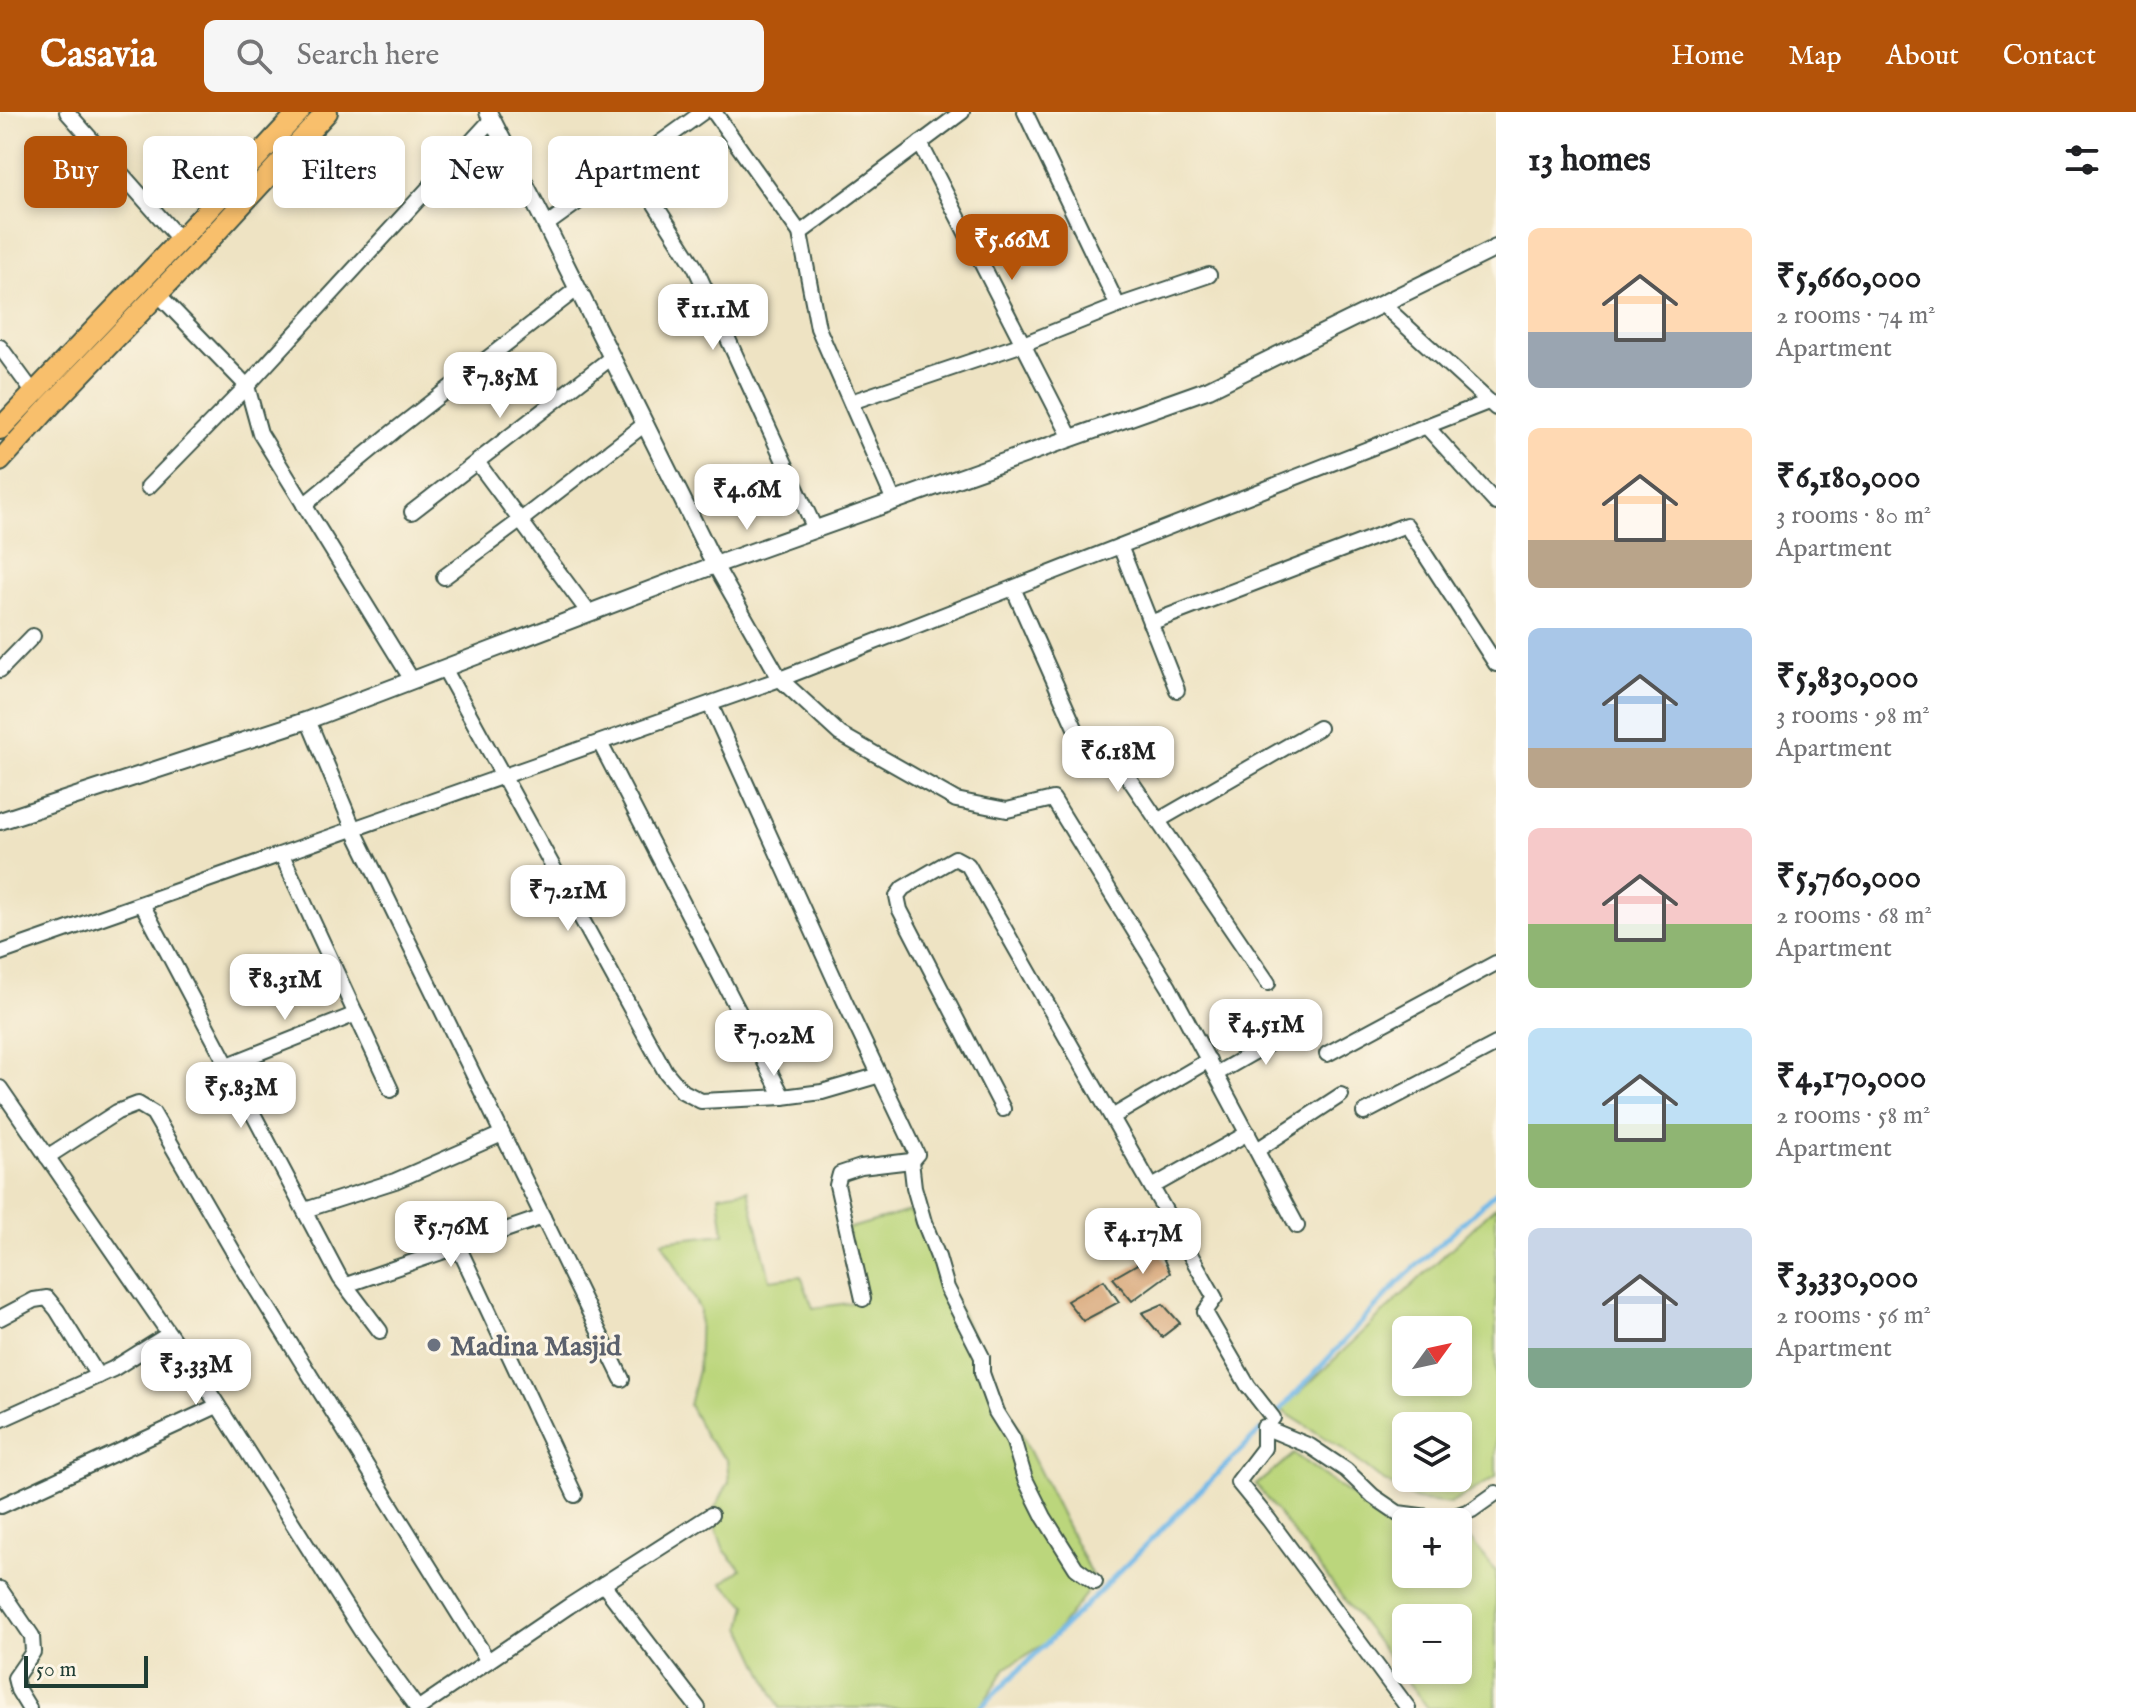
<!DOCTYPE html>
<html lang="en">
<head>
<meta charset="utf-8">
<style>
  :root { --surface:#fff; --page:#f6f6f6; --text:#202124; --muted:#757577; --accent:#b45309 }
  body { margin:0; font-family:"IM FELL English",serif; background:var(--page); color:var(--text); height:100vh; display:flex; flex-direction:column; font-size:30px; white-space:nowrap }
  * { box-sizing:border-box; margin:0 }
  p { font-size:26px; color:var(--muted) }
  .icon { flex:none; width:44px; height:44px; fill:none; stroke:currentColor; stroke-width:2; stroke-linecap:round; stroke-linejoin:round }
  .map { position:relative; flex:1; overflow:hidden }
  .sheet { display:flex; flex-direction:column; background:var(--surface); width:640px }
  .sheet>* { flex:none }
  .guide { position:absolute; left:24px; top:24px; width:760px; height:72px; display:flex; gap:16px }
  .needle { width:52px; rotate:57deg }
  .tools { position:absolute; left:1392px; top:1204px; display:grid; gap:16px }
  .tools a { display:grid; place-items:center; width:80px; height:80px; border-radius:12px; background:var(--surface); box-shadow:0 4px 12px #0003; font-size:40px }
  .scale { position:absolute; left:24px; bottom:20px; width:124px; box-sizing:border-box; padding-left:8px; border:4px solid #1f3d34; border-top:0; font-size:22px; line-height:28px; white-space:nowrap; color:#1f3d34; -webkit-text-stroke:6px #fcf5e5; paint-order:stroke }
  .price { position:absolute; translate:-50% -68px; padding:0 18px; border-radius:16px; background:#fff; color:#222; font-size:26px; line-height:52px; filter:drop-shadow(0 2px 4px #0008) }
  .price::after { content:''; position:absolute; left:50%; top:48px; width:24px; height:18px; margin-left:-12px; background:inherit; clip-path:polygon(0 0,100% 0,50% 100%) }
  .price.current { background:var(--accent); color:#fff }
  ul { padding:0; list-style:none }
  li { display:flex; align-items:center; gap:24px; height:200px; padding:0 32px }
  li span { display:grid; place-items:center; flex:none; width:224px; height:160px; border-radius:12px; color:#555 }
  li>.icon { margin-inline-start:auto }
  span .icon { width:96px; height:96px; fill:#fffc; stroke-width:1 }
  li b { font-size:34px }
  h2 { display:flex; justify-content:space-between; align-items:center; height:96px; padding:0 32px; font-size:34px }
  .pill { padding:0 28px; border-radius:12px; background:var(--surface); box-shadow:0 4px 12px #0003; font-size:28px; line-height:72px }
  .pill.current { background:var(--accent); color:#fff }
  header { display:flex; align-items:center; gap:48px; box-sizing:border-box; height:112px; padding:0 40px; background:var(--accent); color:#fff }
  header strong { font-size:38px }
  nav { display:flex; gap:44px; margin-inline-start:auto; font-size:28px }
  .search { width:560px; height:72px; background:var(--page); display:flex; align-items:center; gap:20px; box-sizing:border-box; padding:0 28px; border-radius:12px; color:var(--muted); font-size:30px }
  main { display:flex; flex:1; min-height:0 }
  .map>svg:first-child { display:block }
</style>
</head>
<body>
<header>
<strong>Casavia</strong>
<div class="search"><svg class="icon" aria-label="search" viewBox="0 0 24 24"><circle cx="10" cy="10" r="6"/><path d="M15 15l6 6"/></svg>Search here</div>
<nav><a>Home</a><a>Map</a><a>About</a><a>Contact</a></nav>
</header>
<main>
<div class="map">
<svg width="1496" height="1596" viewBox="0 0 1496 1596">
  <rect width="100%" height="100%" fill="#fcf5e5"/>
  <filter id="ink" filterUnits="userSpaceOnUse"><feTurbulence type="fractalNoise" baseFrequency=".0125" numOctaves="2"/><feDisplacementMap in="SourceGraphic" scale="16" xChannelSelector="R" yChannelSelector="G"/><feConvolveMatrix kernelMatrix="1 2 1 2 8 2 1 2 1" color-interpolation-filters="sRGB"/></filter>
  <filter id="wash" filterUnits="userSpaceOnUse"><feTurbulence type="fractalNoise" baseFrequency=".006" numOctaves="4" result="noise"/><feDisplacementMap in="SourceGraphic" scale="32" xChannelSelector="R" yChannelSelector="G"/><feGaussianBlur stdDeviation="1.8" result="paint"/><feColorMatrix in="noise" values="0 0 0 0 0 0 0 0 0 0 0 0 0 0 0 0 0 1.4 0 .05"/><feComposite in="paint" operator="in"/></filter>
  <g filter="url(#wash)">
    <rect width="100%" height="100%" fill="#eee3c3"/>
    <g fill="#bbd67b" stroke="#6d8a58" stroke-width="2" fill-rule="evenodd">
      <polygon points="748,1078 770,1168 801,1164 813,1196 849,1191 863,1186 847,1117 910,1099 1095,1470 1049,1529 1006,1556 980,1596 780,1596 742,1515 747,1493 722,1471 741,1457 724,1438 711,1403 729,1370 727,1348 707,1327 689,1293 698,1258 700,1198 662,1129 724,1122 719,1083"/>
      <path d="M1496,1094V1365L1450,1392L1416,1388L1378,1365L1340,1335L1281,1298ZM1406,1218H1458V1270H1406ZM1406,1314H1458V1366H1406Z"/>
      <path d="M1294,1342L1399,1418H1406V1462H1458V1418L1462,1417L1496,1459V1596H1428L1256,1373ZM1406,1506H1458V1558H1406Z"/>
    </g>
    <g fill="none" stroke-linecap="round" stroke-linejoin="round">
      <g stroke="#70b8e8" stroke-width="5">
        <polyline points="1273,1306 1398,1171 1496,1080"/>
        <polyline points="980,1596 1084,1495 1261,1318"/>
      </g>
    </g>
    <g id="blocks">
      <g fill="#d6a272">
        <polygon points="1160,1139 1170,1161 1132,1189 1113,1166"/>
        <polygon points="1104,1168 1119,1190 1083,1209 1067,1189"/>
        <polygon points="1163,1192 1180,1211 1162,1225 1142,1201"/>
      </g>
    </g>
  </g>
  <g filter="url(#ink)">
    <use href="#blocks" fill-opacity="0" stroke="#3e5649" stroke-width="2"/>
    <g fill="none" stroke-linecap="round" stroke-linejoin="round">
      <g stroke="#3e5649" stroke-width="18">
        <g id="minor">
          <polyline points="67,0 180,128"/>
          <polyline points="714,0 800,121 818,216 894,389"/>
          <polyline points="1025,0 1118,194"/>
          <polyline points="920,31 1071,326"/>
          <polyline points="630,53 695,155 815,417"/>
          <polyline points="546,113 703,0"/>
          <polyline points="800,121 962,0"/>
          <polyline points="158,182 247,274 260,321 412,568"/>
          <polyline points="1382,192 1496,296"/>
          <polyline points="0,235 33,280"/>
          <polyline points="851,290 1023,232 1118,194 1209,163"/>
          <polyline points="1426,314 1496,391"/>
          <polyline points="477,350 589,501"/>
          <polyline points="148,375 247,274 492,7"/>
          <polyline points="304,393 394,319 578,176"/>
          <polyline points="412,400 612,245"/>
          <polyline points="1120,434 1177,578"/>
          <polyline points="715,453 780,567 840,622 956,688 1007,698 1053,687 1169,875 1297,1114"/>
          <polyline points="444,465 521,408 645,312"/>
          <polyline points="1013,476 1076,618 1092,644 1122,656 1268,871"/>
          <polyline points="1150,511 1406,413 1496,552"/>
          <polyline points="444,556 665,959 682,979 701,989 783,985 822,980 880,963"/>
          <polyline points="0,558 33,524"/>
          <polyline points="710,592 844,888 917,1042 911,1049 861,1055 840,1062 837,1073 863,1187"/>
          <polyline points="308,608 354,718 622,1267"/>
          <polyline points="600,631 783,985"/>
          <polyline points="1159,708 1319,616"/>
          <polyline points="282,743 391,978"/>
          <polyline points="142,792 340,1166 380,1219"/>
          <polyline points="0,841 780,567 1488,290"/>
          <polyline points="1327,942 1496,851"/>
          <polyline points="228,953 356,902"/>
          <polyline points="1216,962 1296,916"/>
          <polyline points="0,976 210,1281 363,1522 417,1596"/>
          <polyline points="1003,997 900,798 897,784 903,776 955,746 968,753 1215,1186 1205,1200 1248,1274 1273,1306"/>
          <polyline points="1364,1001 1496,932"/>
          <polyline points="1112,1005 1209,948"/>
          <polyline points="1257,1038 1341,983"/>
          <polyline points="47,1045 117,1000 138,992 153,1001 237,1146 488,1549"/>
          <polyline points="911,1049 914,1075 924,1110 938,1145 947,1176 982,1245 982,1261 996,1300 1013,1327 1025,1367 1044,1405 1076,1456 1095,1470"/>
          <polyline points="1152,1075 1248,1021"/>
          <polyline points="305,1098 395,1069 502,1022"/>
          <polyline points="458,1134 575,1383"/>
          <polyline points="346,1173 543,1105"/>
          <polyline points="0,1206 34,1188 47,1186 57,1198 98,1264"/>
          <polyline points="0,1308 113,1257 169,1222"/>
          <polyline points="1,1394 217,1294"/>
          <polyline points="603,1472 698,1596"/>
          <polyline points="0,1477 32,1524 33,1540 15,1566 18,1578 29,1596"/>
          <polyline points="419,1596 569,1494 711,1403"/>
          <polyline points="1408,1596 1269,1408 1238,1370 1264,1336 1264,1315 1310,1334 1346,1358 1373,1384 1398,1401 1428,1405 1450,1406 1472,1398 1496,1381"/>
        </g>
      </g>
      <g stroke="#3e5649" stroke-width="20">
        <g id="tertiary">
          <polyline points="488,0 546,113 715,453"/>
          <polyline points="0,709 308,608 715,453 1209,277 1496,136"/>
        </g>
      </g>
      <g stroke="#3e5649" stroke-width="24">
        <g id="primary">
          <polyline points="0,317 180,128 299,0"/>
          <polyline points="0,349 50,294 196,142 327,0"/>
        </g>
      </g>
      <use href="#minor" stroke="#fff" stroke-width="14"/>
      <use href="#tertiary" stroke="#fff" stroke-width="16"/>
      <use href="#primary" stroke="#f8bf6c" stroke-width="20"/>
    </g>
  </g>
  <circle fill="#6b7280" stroke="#fcf5e5" stroke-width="3" cx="434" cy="1233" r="8"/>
  <g text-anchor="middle" stroke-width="6" stroke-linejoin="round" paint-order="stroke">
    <g font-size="28" font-weight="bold" fill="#5b616d" stroke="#fcf5e5" text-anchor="start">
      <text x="450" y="1243">Madina Masjid</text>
    </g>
  </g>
</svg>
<div class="tools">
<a><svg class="needle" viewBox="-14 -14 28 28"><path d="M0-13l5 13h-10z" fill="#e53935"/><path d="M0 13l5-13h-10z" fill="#757577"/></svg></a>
<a><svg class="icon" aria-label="layers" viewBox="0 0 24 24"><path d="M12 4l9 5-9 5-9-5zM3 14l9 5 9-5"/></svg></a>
<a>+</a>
<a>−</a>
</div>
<div class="scale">50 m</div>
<b class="price current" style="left:1012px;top:170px">₹5.66M</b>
<b class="price" style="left:713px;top:240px">₹11.1M</b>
<b class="price" style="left:500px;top:308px">₹7.85M</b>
<b class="price" style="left:747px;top:420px">₹4.6M</b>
<b class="price" style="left:1118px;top:682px">₹6.18M</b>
<b class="price" style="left:568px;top:821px">₹7.21M</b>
<b class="price" style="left:285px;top:910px">₹8.31M</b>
<b class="price" style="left:1266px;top:955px">₹4.51M</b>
<b class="price" style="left:774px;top:966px">₹7.02M</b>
<b class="price" style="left:241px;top:1018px">₹5.83M</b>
<b class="price" style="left:451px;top:1157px">₹5.76M</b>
<b class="price" style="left:1143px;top:1164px">₹4.17M</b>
<b class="price" style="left:196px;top:1295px">₹3.33M</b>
<div class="guide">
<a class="pill current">Buy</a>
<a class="pill">Rent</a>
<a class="pill">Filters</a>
<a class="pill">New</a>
<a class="pill">Apartment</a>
</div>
</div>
<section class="sheet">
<h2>13 homes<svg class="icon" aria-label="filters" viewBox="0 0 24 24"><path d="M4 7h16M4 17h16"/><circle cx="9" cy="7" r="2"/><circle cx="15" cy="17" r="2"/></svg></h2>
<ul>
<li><span style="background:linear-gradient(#ffd9b3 65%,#9aa5b1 0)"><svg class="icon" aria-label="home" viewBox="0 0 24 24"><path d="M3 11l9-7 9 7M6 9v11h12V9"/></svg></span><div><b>₹5,660,000</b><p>2 rooms · 74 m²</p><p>Apartment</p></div></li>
<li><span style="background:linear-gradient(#ffd9b3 70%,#b9a48a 0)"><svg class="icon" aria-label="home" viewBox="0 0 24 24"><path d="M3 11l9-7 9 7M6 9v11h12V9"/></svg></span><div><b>₹6,180,000</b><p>3 rooms · 80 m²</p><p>Apartment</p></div></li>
<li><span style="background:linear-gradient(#a9c7e8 75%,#b9a48a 0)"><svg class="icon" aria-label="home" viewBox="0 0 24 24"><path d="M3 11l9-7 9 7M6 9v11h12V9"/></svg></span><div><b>₹5,830,000</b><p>3 rooms · 98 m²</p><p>Apartment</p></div></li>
<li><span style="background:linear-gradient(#f6c9c9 60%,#8fb573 0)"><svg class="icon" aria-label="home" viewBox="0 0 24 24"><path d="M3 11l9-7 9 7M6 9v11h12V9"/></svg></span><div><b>₹5,760,000</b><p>2 rooms · 68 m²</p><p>Apartment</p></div></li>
<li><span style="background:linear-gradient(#bfe0f5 60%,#8fb573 0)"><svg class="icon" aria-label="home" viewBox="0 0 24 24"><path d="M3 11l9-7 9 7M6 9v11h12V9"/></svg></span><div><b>₹4,170,000</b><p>2 rooms · 58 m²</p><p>Apartment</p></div></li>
<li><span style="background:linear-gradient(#c9d6e8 75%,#7fa58c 0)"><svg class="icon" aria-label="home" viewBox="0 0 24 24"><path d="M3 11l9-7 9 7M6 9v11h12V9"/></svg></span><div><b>₹3,330,000</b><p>2 rooms · 56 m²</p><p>Apartment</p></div></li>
</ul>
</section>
</main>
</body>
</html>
